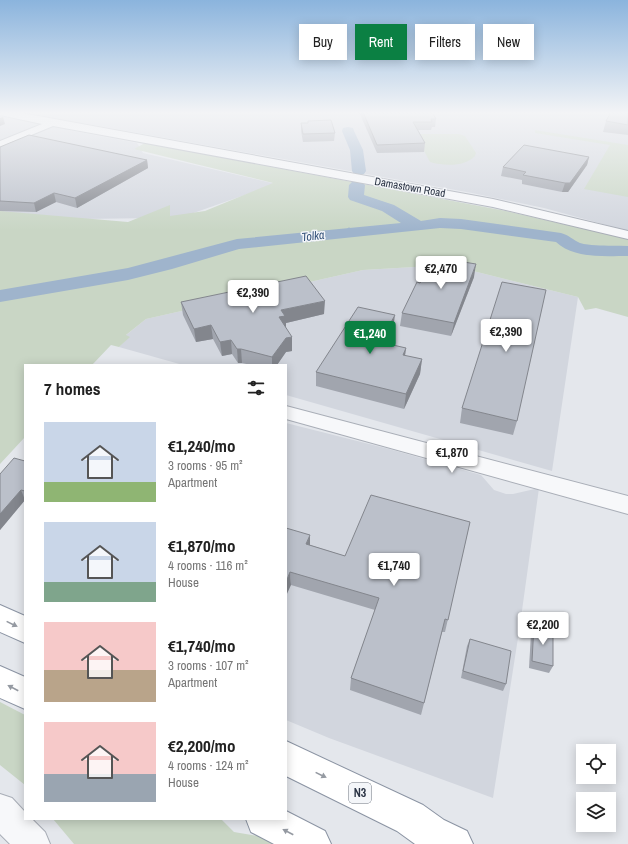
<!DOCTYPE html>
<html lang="en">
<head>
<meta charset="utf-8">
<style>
  :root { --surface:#fff; --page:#f6f6f6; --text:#222; --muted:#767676; --accent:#0b8043 }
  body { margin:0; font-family:"Archivo Narrow",sans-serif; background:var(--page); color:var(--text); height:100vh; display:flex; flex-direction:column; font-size:15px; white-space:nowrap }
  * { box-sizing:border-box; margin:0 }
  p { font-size:13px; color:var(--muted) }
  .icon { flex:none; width:22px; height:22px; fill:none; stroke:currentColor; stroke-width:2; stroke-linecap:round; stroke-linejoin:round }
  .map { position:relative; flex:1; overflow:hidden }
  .side { position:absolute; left:24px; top:364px; width:263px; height:456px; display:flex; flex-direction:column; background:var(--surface); border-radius:0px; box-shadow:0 2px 10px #0003 }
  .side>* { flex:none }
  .hud { position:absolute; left:299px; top:24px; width:269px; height:36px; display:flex; gap:8px }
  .buttons { position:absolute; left:576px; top:744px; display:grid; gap:8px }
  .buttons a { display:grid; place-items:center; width:40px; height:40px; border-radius:0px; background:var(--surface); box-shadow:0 2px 10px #0003; font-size:20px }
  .price { position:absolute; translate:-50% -34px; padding:0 9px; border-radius:4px; background:#fff; color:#222; font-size:13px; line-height:26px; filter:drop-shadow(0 1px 2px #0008) }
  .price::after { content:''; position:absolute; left:50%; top:24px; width:12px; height:9px; margin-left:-6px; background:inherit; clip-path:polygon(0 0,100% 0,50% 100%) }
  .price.current { background:var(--accent); color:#fff }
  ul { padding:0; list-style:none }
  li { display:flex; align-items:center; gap:12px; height:100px; padding:0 20px }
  li span { display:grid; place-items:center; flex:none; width:112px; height:80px; border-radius:0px; color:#555 }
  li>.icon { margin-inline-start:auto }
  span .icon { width:48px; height:48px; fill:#fffc; stroke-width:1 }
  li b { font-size:17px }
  h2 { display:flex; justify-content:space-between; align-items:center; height:48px; padding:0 20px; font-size:17px }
  .chip { padding:0 14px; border-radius:0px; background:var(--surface); box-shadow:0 2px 10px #0003; font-size:14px; line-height:36px }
  .chip.current { background:var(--accent); color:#fff }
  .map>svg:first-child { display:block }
</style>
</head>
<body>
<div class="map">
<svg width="628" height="844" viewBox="0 0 628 844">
  <rect width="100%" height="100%" fill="#e4e7ec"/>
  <g fill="#d2d6de">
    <polygon points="0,112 628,112 628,231 544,208 472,193 83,123 68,130 137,143 143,153 276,184 185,216 159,218 0,220"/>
    <polygon points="449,265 578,297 552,471 286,395 286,365 183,365 119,347 129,337 125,336 146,319 363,270"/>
    <polygon points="286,423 389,449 481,475 494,490 506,494 513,494 539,488 520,625 493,798 329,738 286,720"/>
  </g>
  <g fill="#c9d6c5">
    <polygon points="535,130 628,145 628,197 584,189 610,145 535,133"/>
    <path d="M415,134H459L465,136L476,153L475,156C465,167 444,166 430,162Z"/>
    <polygon points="145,143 506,211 628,239 628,317 596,308 585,310 578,297 449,265 363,270 146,319 126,335 130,337 119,347 111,345 92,365 25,365 25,437 0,464 0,298 47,291 152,270 189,261 239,245 447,224 508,232 455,221 274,236 230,242 179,259 74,281 0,293 0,211 128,222 170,205 170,216 205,211 273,183 134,149"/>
    <polygon points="0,702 25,715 25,785 0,765"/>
    <polygon points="53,819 221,819 234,832 270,838 281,844 74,844"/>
  </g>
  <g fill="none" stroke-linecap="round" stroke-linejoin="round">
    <polyline stroke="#9fb4cc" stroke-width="3" points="349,229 351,232"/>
    <g fill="#9fb4cc" fill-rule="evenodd">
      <polygon points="348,127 353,128 354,131 363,150 366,171 364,174 359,175 354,174 352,171 350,150 342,131 343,128"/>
      <path d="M357,180L362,182L365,185L364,195L394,205L421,221L440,218L461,219L561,233C569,235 573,240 580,243C595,247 613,245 628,246V256C605,256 574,259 556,242L461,229L440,228L239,249L172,269L128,280L0,302V290L128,268L237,239L401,223L382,211L350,200L348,197L349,185L352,182Z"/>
    </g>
    <g stroke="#a9aeb7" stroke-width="2">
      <g id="minor">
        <polygon points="0,112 16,112 493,199 628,231 628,239 493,207 53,126 0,148 0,141 42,124 0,115"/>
        <polygon points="286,406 628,496 628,514 286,419"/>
        <polygon points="0,794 12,798 25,812 25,819 32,819 45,832 50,844 10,844 0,834"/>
      </g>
    </g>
    <g stroke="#8b94a3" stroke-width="2">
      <g id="highway">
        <polygon points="0,605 25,616 25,643 0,632"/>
        <polygon points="0,666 25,677 25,709 0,698"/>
        <polygon points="286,741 423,805 444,820 467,831 473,844 415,844 397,831 286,776"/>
        <polygon points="286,811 325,831 331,844 274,844 251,832 246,819 286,819"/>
      </g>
    </g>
    <use href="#minor" fill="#f7f8fa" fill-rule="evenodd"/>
    <use href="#highway" fill="#fff" fill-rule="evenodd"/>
  </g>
  <g fill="#a1a5ae">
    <polygon points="359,112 432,112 436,119 435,127 432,127 431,130 418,130 425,143 424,152 377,153"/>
    <polygon points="628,112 628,135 603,132 606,121"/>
    <polygon points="308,121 335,133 334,141 303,142 301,131 301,123 308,123"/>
    <polygon points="0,147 147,160 148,168 77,208 56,202 36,212 0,211"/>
    <polygon points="589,157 587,165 568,192 562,192 522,184 522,180 501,176 503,167"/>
    <polygon points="474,277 451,336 400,326 402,313 420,283"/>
    <polygon points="181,302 324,314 286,323 286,328 292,351 286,352 277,365 251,365 242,363 238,363 232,354 222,356 213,339 196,342 183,315"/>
    <polygon points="393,329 385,344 406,348 405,356 422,359 420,374 404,409 316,386 316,372"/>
    <polygon points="462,408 517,421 513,435 460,423"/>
    <polygon points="25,461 25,500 0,530 0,474"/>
    <polygon points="470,522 445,632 442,632 421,715 350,690 351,678 375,610 291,585 286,528 310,545 345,556"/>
    <polygon points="534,625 553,666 549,673 529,668 531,633"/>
    <polygon points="470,639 506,684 503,691 461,678 467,646"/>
  </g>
  <g fill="#83868d">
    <polygon points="3,117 5,124 0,126 0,118"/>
    <polygon points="589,157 587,165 568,192 562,192 565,183"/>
    <polygon points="147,160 148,168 77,208 75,198"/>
    <polygon points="54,193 56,202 36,212 34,203"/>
    <polygon points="476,264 474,277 451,336 454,323"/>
    <polygon points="325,301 324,314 286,323 286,330 279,317 281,310"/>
    <polygon points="395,315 393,329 378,356 380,342"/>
    <polygon points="211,325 213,339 196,342 194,329"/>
    <polygon points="292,337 292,351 286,352 277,365 272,365 272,357 286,338"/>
    <polygon points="231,340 232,354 222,356 220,342"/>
    <polygon points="406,348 404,362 403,355"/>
    <polygon points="237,349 241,349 242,363 238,363"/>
    <polygon points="422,359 420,374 404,409 406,394"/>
    <polygon points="21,490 25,500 0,530 0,514"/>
    <polygon points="310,535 310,548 306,544"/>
    <polygon points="290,572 291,585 286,596 286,582"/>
  </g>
  <g fill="#bbc0ca" stroke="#83868d">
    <polygon points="363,112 432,112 436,119 431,119 432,122 413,122 425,143 377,145"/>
    <polygon points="611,112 628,112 628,125 606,121"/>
    <polygon points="331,120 335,133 303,134 301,123 308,123 308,121"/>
    <polygon points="29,135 147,160 75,198 54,193 34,203 0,201 0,147"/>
    <polygon points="524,145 589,157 570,183 565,183 523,175 526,172 503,167"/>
    <polygon points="433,257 476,264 454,323 402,313 417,282 420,283"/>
    <polygon points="306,276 325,301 281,310 285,316 279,317 292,337 286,338 272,357 241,349 237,349 231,340 220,342 211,325 194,329 181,302"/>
    <polygon points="502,282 546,290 517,421 462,408"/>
    <polygon points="358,307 395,315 380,342 406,348 403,355 422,359 406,394 316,372"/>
    <polygon points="14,458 25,461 25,491 21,490 0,514 0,474"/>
    <polygon points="371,495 470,522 448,620 445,619 424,703 351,678 379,598 290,572 286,582 286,528 310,535 306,544 345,556"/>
    <polygon points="534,625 553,630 553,666 532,661"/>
    <polygon points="470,639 511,651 506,684 463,671"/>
  </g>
  <defs><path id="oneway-solid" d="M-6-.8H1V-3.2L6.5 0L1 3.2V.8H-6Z"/></defs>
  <g fill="#959aa2">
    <use href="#oneway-solid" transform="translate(12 624) rotate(26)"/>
    <use href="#oneway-solid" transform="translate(13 688) rotate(-152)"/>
    <use href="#oneway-solid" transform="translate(321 775) rotate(26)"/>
    <use href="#oneway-solid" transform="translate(288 832) rotate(-152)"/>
  </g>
  <linearGradient id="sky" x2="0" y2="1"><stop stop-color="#8bb4dd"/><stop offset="0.49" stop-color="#f3f4f6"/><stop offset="1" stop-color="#f3f4f6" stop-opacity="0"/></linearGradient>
  <rect width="628" height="230" fill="url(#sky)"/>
  <g text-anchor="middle" stroke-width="3" stroke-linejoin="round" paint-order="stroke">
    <g font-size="11" fill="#2b3445" stroke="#f4f6f9">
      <text transform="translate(410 187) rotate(10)" y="4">Damastown Road</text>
    </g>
    <g font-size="12" font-style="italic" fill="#34527a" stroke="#f4f6f9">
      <text transform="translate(313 236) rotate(-6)" y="4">Tolka</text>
    </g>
    <rect fill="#f4f6f9" stroke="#676e7b" stroke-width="1" x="349" y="783" width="22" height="20" rx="3"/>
    <g font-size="12" font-weight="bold" fill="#2b3445">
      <text x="360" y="797">N3</text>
    </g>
  </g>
</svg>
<div class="buttons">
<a><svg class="icon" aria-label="locate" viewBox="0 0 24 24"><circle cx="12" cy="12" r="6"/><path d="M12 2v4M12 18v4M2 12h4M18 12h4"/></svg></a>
<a><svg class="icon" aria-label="layers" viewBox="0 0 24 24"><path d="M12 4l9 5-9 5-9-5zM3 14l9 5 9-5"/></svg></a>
</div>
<b class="price" style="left:441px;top:290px">€2,470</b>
<b class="price" style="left:253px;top:314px">€2,390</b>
<b class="price" style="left:506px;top:353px">€2,390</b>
<b class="price current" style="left:370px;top:355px">€1,240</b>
<b class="price" style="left:452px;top:474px">€1,870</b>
<b class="price" style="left:394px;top:587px">€1,740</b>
<b class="price" style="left:543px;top:646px">€2,200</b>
<div class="hud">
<a class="chip">Buy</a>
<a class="chip current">Rent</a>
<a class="chip">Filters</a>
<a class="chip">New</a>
</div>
<section class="side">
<h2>7 homes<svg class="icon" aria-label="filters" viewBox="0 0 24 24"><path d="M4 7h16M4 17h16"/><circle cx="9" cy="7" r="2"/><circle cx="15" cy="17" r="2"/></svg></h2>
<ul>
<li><span style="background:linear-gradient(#c9d6e8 75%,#8fb573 0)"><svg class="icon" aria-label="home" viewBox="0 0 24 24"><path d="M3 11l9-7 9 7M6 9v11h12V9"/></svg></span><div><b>€1,240/mo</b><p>3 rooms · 95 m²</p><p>Apartment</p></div></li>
<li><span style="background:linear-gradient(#c9d6e8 75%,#7fa58c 0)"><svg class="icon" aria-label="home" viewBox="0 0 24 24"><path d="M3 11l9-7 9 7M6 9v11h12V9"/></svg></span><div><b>€1,870/mo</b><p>4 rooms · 116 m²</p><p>House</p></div></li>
<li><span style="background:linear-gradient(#f6c9c9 60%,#b9a48a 0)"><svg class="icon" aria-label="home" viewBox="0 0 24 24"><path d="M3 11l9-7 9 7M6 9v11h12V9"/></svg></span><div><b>€1,740/mo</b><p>3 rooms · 107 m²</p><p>Apartment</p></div></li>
<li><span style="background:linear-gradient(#f6c9c9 65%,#9aa5b1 0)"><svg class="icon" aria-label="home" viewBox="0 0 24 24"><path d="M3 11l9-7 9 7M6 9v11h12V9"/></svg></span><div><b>€2,200/mo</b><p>4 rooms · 124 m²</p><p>House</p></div></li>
</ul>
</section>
</div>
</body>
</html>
